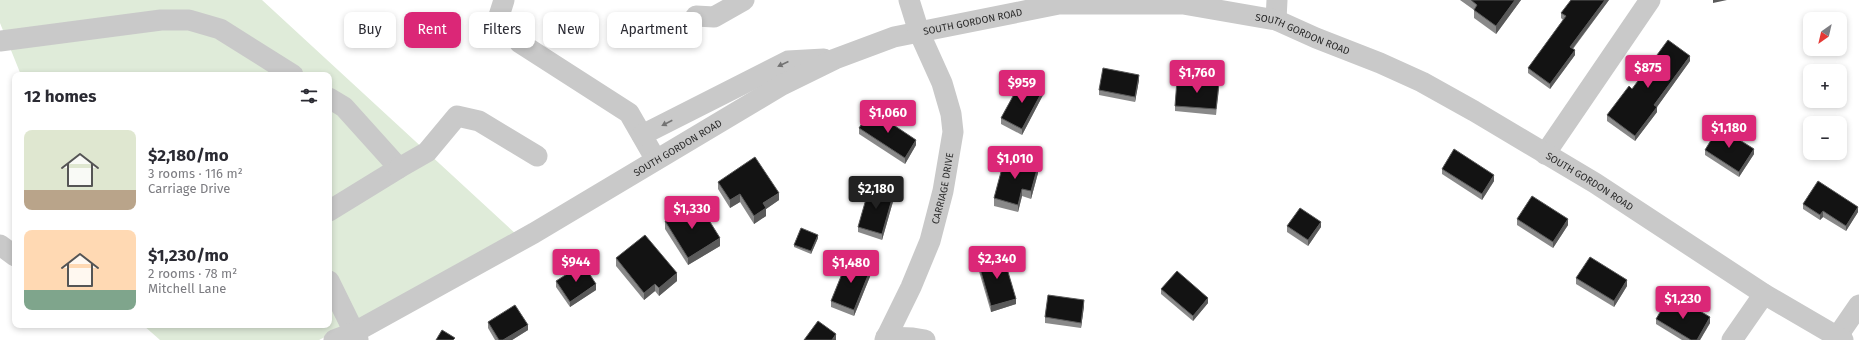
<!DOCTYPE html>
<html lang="en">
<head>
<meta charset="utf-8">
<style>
  :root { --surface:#fff; --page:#f7f7f7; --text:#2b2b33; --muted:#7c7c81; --accent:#db2777 }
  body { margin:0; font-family:"Fira Sans",sans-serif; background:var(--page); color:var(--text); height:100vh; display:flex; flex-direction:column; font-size:15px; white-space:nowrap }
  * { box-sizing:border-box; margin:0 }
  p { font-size:13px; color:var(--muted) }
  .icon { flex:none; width:22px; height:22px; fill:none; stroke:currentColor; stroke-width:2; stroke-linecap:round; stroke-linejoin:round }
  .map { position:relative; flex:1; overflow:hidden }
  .details { position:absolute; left:12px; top:72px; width:320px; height:256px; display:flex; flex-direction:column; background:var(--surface); border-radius:8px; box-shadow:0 2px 6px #0003 }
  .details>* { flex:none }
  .banner { position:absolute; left:344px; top:12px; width:380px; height:36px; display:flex; gap:8px }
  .needle { width:26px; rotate:214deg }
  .controls { position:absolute; left:1803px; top:12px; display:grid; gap:8px }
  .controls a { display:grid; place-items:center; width:44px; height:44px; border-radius:8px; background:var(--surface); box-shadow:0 2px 6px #0003; font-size:20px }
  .price { position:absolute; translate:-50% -34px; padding:0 9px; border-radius:4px; background:var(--accent); color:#fff; font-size:13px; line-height:26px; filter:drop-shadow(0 1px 2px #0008) }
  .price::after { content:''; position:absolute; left:50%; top:24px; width:12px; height:9px; margin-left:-6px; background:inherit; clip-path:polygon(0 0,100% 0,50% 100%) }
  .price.active { background:#222; color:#fff }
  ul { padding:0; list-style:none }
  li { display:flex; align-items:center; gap:12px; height:100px; padding:0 12px }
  li span { display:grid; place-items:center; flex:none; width:112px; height:80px; border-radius:8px; color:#555 }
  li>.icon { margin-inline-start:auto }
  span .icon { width:48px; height:48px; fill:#fffc; stroke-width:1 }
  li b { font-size:17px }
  h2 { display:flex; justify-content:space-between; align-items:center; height:48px; padding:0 12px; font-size:17px }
  .pill { padding:0 14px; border-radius:8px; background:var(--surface); box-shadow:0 2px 6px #0003; font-size:14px; line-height:36px }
  .pill.active { background:var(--accent); color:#fff }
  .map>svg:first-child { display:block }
</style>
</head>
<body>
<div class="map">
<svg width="1859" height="340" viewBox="0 0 1859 340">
  <rect width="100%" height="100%" fill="#fff"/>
  <polygon fill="#dfebd9" points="0,0 262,0 517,235 441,278 319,340 160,340 143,325 329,325 329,75 21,75 0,23"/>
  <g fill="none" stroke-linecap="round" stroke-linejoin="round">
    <g stroke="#c9c9c9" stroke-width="21">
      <polyline points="504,0 499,16 520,43 629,113 656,160"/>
      <polyline points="696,16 714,17 744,0"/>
      <polyline points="1276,20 1277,0"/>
      <polyline points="0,41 161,20 189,20 220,29 293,75"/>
      <polyline points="329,98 344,107 399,168 329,211"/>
      <polyline points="642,135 788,61 824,59"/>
      <polyline points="1545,154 1650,0"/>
      <polyline points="399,168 427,152 457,116 479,121 537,156"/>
      <polyline points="0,245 15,256"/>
      <polyline points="329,281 358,340"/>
      <polyline points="886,337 913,338 925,340"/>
      <polyline points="1837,337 1859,305"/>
      <path id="s1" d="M334,340L355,332L534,233L782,85L835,59L894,37L1059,4H1183L1276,20L1316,38L1380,63L1422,82L1474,111L1595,183L1764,294L1843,340"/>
      <path id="s2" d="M885,340L911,287L930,241L943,191L953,132L951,114L942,83L919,32L909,0"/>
      <polyline points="1732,340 1764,294"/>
    </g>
  </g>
  <g fill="#898989">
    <polygon points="1460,0 1521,0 1496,34 1474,18 1474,10"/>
    <polygon points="1609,0 1573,49 1575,55 1550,89 1528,73 1528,68 1563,20 1561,18 1561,13"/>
    <polygon points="1690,61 1657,107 1657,112 1635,141 1607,121 1607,115 1632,89"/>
    <polygon points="1139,80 1135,102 1099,95 1099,90"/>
    <polygon points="1219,89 1216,115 1175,111 1175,106"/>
    <polygon points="1043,95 1022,135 1001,124 1001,118"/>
    <polygon points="859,128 916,145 905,164 859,134"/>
    <polygon points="1705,150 1754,154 1739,177 1705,155"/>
    <polygon points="1442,169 1494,181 1482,200 1442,174"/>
    <polygon points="1038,173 1031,199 1022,196 1018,212 994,206 994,198"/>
    <polygon points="718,182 779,200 766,209 766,216 754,224 740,202 730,208 718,189"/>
    <polygon points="894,198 882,240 858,232 858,227"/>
    <polygon points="1803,204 1858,212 1846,231 1823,217 1820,220 1803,209"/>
    <polygon points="1517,219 1568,225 1553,248 1517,225"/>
    <polygon points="665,221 720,246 688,265 665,229"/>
    <polygon points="1287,226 1321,227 1308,246 1287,232"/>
    <polygon points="818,238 811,254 794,247 794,245"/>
    <polygon points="616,258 677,281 659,296 655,291 644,300 616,266"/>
    <polygon points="978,262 1016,304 991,312 978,268"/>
    <polygon points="871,274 854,316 831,307 831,301"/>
    <polygon points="1576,278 1627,286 1614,307 1576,284"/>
    <polygon points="556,281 596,290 570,307 556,287"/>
    <polygon points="1161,289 1208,303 1193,321 1161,294"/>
    <polygon points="1084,306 1081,328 1045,323 1045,317"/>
    <polygon points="1690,312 1710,323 1700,340 1682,340 1656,324 1656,319"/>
    <polygon points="488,322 528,330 512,340 495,340 488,328"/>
  </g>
  <g fill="#5a5a5a">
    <polygon points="1515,0 1521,0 1496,34 1496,26"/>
    <polygon points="1605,0 1609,0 1570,52 1570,47"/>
    <polygon points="1713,0 1727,0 1713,3"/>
    <polygon points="1575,50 1575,55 1550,89 1550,84"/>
    <polygon points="1690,56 1690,61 1657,107 1657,112 1635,141 1635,136 1654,105"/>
    <polygon points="1139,75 1139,80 1135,102 1135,97"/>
    <polygon points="1043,90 1043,95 1022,135 1022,129"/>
    <polygon points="916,140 916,145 905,164 905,158"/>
    <polygon points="1754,149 1754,154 1739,177 1739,172"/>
    <polygon points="1038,166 1038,173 1031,199 1031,191"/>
    <polygon points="1494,175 1494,181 1482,200 1482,194"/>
    <polygon points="1022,189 1022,196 1018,212 1018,205"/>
    <polygon points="894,192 894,198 882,240 882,234"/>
    <polygon points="779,193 779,200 766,209 766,216 754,224 754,216 763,203"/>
    <polygon points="740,194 740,202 730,208 730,200"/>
    <polygon points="1858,207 1858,212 1846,231 1846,226"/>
    <polygon points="1823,211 1823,217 1820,220 1820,215"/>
    <polygon points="1568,219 1568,225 1553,248 1553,242"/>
    <polygon points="1321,222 1321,227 1308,246 1308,240"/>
    <polygon points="818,235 818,238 811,254 811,251"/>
    <polygon points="720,238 720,246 688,265 688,258"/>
    <polygon points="871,268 871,274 854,316 854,310"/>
    <polygon points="677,273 677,281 659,296 659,288"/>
    <polygon points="1627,280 1627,286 1614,307 1614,301"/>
    <polygon points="596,284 596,290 570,307 570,302"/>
    <polygon points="655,284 655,291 644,300 644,293"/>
    <polygon points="1208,298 1208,303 1193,321 1193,316"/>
    <polygon points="1016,299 1016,304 991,312 991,306"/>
    <polygon points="1084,300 1084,306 1081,328 1081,323"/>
    <polygon points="1710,317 1710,323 1700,340 1697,340"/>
    <polygon points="528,325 528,330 512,340 503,340"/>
    <polygon points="836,334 836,340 832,340"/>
  </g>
  <g fill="#131313" stroke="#5a5a5a">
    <polygon points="1471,0 1515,0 1496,26 1474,10 1477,5"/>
    <polygon points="1571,0 1605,0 1570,47 1575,50 1550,84 1528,68 1566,16 1561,13"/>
    <polygon points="1668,40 1690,56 1654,105 1657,107 1635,136 1607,115 1629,86 1632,89"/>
    <polygon points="1103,68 1139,75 1135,97 1099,90"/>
    <polygon points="1023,78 1043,90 1022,129 1001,118"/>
    <polygon points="1177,80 1219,83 1216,109 1175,106"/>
    <polygon points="871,110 916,140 905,158 859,128"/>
    <polygon points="1719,127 1754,149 1739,172 1705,150"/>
    <polygon points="1454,149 1494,175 1482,194 1442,169"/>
    <polygon points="755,157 779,193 763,203 766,208 754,216 740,194 730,200 718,182"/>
    <polygon points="1005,157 1038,166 1031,191 1022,189 1018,205 994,198"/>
    <polygon points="1818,181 1858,207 1846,226 1823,211 1820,215 1803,204"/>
    <polygon points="870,185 894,192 882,234 858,227"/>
    <polygon points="1532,196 1568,219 1553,242 1517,219"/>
    <polygon points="697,201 720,238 688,258 665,221"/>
    <polygon points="1300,208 1321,222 1308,240 1287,226"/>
    <polygon points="801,228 818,235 811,251 794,245"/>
    <polygon points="645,235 677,273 659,288 655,284 644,293 616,258"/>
    <polygon points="1003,255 1016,299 991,306 978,262"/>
    <polygon points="1590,257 1627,280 1614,301 1576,278"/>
    <polygon points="848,259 871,268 854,310 831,301"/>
    <polygon points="583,264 596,284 570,302 556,281"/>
    <polygon points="1177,271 1208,298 1193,316 1161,289"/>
    <polygon points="1048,295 1084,300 1081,323 1045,317"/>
    <polygon points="1668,299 1690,312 1693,307 1710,317 1697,340 1691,340 1656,319"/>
    <polygon points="515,305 528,325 503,340 499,340 488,322"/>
    <polygon points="818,321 836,334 832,340 804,340"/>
    <polygon points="442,330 455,338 453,340 436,340"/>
  </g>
  <defs><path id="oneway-solid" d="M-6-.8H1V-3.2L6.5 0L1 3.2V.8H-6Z"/></defs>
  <g fill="#737373">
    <use href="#oneway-solid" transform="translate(783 64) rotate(155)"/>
    <use href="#oneway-solid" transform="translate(667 123) rotate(153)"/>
  </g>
  <g text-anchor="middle" stroke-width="4" stroke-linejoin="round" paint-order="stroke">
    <g font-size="10" fill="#2c2c2c" stroke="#fff">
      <text dy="4" stroke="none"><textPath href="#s1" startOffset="718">SOUTH GORDON ROAD</textPath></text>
      <text dy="4" stroke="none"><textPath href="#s1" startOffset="1054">SOUTH GORDON ROAD</textPath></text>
      <text dy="4" stroke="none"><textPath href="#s1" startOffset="394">SOUTH GORDON ROAD</textPath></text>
      <text dy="4" stroke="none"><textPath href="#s1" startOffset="1378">SOUTH GORDON ROAD</textPath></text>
      <text dy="4" stroke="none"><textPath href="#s2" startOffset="163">CARRIAGE DRIVE</textPath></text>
    </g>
  </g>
</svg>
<div class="controls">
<a><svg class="needle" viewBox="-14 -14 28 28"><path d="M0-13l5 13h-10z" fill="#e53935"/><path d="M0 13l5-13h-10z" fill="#7c7c81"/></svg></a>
<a>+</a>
<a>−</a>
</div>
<b class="price" style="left:1648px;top:89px">$875</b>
<b class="price" style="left:1197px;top:94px">$1,760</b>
<b class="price" style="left:1022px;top:104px">$959</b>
<b class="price" style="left:888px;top:134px">$1,060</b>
<b class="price" style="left:1729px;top:149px">$1,180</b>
<b class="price" style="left:1015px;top:180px">$1,010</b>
<b class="price active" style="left:876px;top:210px">$2,180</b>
<b class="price" style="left:692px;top:230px">$1,330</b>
<b class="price" style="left:997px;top:280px">$2,340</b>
<b class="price" style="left:576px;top:283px">$944</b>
<b class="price" style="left:851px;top:284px">$1,480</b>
<b class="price" style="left:1683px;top:320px">$1,230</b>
<div class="banner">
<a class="pill">Buy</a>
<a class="pill active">Rent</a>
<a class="pill">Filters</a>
<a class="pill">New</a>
<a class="pill">Apartment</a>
</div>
<section class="details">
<h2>12 homes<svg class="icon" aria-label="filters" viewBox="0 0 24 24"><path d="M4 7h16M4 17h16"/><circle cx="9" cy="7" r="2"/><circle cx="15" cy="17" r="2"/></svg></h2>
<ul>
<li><span style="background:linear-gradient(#dfe7d0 75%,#b9a48a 0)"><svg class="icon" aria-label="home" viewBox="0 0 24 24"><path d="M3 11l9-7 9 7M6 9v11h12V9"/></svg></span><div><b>$2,180/mo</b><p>3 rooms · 116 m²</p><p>Carriage Drive</p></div></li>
<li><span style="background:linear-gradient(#ffd9b3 75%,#7fa58c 0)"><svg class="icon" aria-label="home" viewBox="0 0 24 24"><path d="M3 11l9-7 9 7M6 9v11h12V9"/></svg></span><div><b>$1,230/mo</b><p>2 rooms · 78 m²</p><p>Mitchell Lane</p></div></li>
</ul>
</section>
</div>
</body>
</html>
